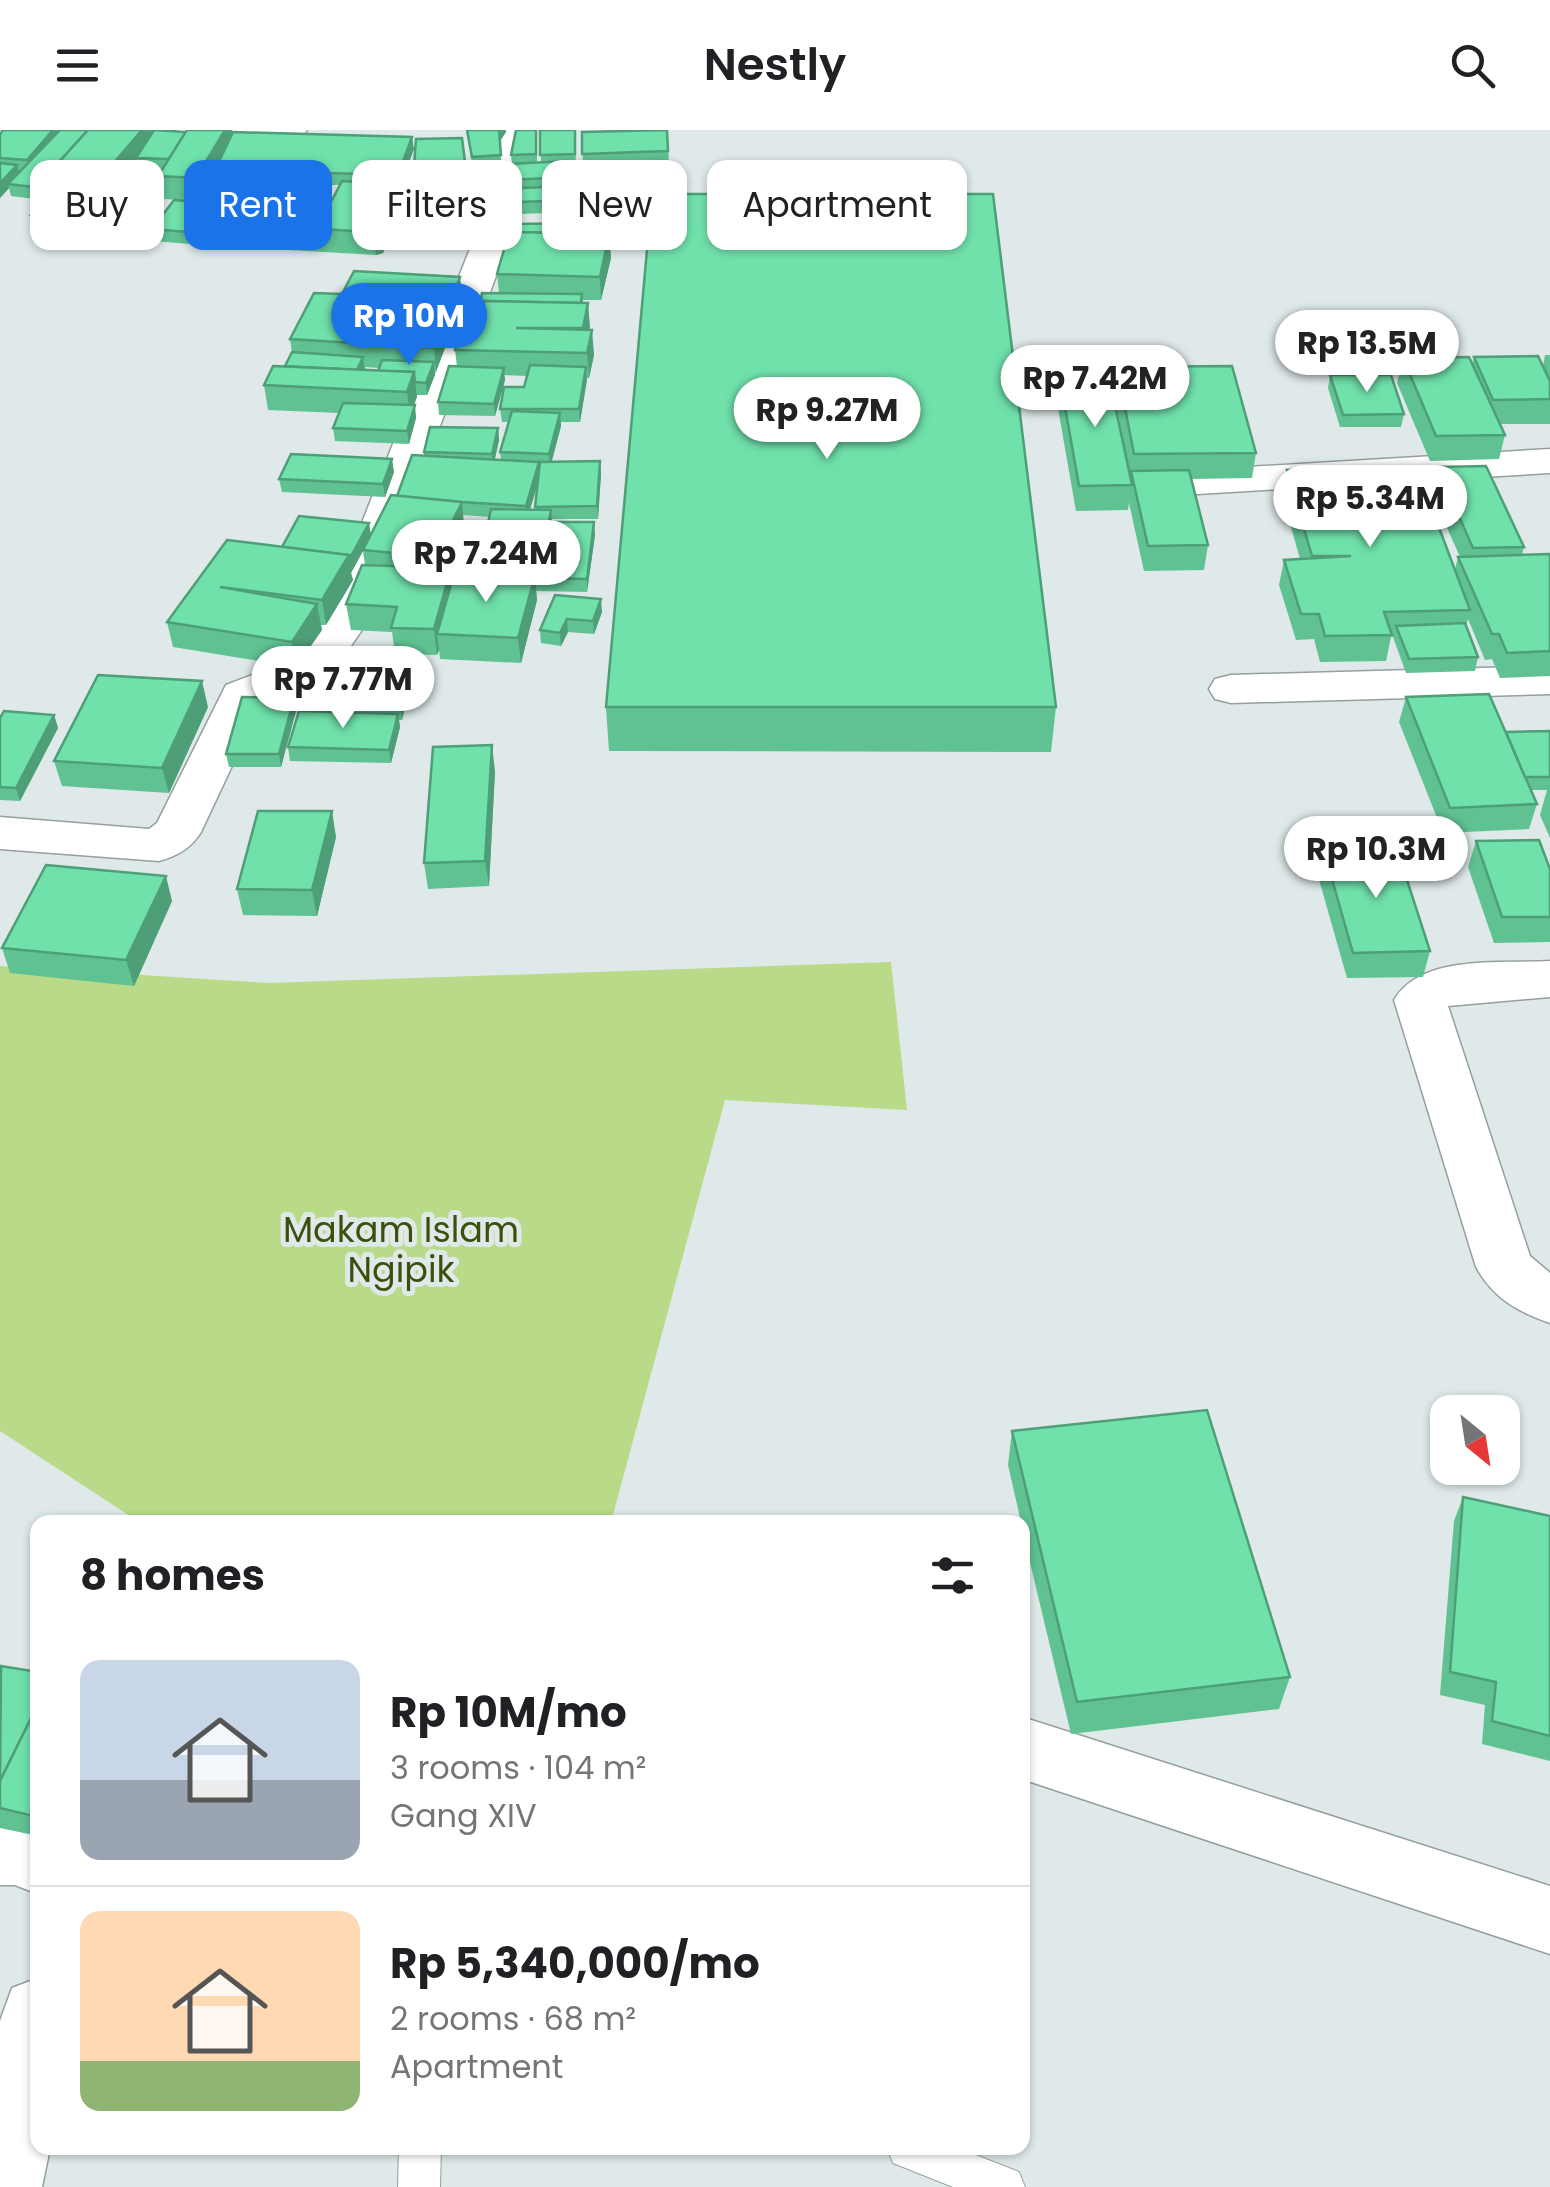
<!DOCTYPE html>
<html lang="en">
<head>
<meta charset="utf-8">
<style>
  :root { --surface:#fff; --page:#f6f6f6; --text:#202124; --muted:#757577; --line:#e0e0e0; --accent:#1a73e8 }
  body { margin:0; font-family:Poppins,sans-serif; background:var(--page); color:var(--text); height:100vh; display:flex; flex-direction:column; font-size:38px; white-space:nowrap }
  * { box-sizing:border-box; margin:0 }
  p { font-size:32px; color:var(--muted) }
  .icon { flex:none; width:55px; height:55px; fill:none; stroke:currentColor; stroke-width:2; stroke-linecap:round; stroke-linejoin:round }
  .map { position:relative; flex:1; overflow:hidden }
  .side { position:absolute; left:30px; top:1385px; width:1000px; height:640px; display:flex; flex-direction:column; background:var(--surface); border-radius:20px; box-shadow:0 2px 8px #0004 }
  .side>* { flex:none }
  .guide { position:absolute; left:30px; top:30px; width:1000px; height:90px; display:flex; gap:20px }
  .needle { width:65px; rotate:150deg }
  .buttons { position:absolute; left:1430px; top:1265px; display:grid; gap:20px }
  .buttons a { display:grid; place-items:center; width:90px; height:90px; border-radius:20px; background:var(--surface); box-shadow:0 2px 8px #0004; font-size:50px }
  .price { position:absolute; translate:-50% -85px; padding:0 22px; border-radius:35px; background:#fff; color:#222; font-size:32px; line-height:65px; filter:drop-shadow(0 2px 5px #0008) }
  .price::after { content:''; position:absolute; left:50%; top:60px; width:30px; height:22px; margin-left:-15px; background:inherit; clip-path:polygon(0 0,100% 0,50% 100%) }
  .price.active { background:var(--accent); color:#fff }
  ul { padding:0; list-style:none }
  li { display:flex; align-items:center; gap:30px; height:250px; padding:0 50px }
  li+li { border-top:2px solid var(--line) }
  li span { display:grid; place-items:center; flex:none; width:280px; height:200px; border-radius:20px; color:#555 }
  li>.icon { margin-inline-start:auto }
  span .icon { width:120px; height:120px; fill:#fffc; stroke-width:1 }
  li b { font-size:42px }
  h2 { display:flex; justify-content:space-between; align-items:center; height:120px; padding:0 50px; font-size:42px }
  .pill { padding:0 35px; border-radius:20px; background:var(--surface); box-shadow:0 2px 8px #0004; font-size:35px; line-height:90px }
  .pill.active { background:var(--accent); color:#fff }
  header { display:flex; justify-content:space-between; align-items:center; height:130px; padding:0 50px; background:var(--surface); font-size:45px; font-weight:600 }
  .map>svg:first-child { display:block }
</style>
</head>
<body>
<header><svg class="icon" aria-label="menu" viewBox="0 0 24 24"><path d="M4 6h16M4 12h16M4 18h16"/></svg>Nestly<svg class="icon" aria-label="search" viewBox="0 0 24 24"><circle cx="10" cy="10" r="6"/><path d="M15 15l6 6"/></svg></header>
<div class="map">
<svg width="1550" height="2057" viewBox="0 0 1550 2057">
  <rect width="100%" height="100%" fill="#dfe9e9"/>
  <polygon fill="#b9da88" points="891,832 907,980 725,970 611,1392 139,1392 0,1301 0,836 268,853"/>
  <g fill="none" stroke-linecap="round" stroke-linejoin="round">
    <g stroke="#959f9e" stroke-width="2">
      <g id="lane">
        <polygon points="399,2018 441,2018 440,2057 398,2057"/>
        <polygon points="887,2018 958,2018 1019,2042 1025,2057 953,2057 893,2033"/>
      </g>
    </g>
    <g stroke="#959f9e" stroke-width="3">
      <g id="street">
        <polygon points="159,0 307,0 302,7 290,10 176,10 164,7"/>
        <path d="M498,0H532L511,106L366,494L331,545L261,574L201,702C191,718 178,726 159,731L0,719V687L149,699L157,693L226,555L299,527L322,494L475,106Z"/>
        <polygon points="1550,319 1550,343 1165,366 1151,363 1145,354 1151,345 1165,342"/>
        <polygon points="1550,536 1550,564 1231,573 1215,569 1209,559 1215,549 1231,545"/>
        <path d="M1550,831V867L1448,876L1530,1126L1550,1143V1193C1518,1182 1493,1168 1476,1137L1394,870C1422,823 1503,834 1550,831Z"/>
        <polygon points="1022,1587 1550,1756 1550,1824 1022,1649"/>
        <polygon points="0,1689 16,1689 38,1698 38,1764 15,1755 0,1755"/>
        <polygon points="38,1848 38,2018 50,2018 42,2057 0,2057 0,1891 12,1858"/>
      </g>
    </g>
    <use href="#lane" fill="#fff" fill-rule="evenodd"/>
    <use href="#street" fill="#fff" fill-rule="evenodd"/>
  </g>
  <g fill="#60c293" fill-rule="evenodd">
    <path d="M187,0H232L233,3L414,19L401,54L405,77L383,123L376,125L271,119L270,108L267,111L204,106L202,97L190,114L154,111L152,99L208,73L210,83L232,78L230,67L241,53L217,52L216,45L201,71L163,69L158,46L162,41L139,40L137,34L116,59L98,57L101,68L75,100L34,97L31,85L43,70L11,66L9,58L0,68V4L186,2ZM308,55H339L331,72L305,71L309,64Z"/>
    <polygon points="466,0 506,0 499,13 502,37 473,39"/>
    <polygon points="537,0 537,32 541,32 540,0 575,0 576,36 568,36 570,56 575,56 577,82 519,84 518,62 511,62 509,34 512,34 511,25"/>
    <polygon points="667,0 669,33 583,36 582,2"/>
    <polygon points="462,8 468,60 414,62 413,50"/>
    <polygon points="497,54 494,74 469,75 468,63"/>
    <path d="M588,104H609L611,128L601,170H583V173H588L589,200L594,225L589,248H587L580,292H561V296L552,331L601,344L598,389H552V392L595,405L587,462L536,461L537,470L521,533L440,529L439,520L437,525L395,524L392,502L351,500L346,474L365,435L363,421L351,443L353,450L326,495H321L322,500L296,537L173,517L167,492L282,417L369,393L370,406L424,326V322L498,298L499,310L495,329L501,330L500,322L509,292H502L500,279L524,257L527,246L504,245L505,250L495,286L439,285L438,272L457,237L455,220L477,197L480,188L479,179L499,163L497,144ZM537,355L536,379H530ZM463,385L490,387L479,435L480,443L452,452L451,438H445L464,397Z"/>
    <path d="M463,170L427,265H417L414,275L416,288L409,314L335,311L333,298L339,283L268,280L264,255L285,236L292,223L290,209ZM365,237L379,238L378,241L365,240Z"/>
    <polygon points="1545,225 1550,225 1550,294 1501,294 1505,305 1499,329 1430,331 1397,253 1403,228 1472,234 1474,227 1543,236"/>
    <polygon points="1117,237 1256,323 1252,348 1191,349 1208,415 1204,440 1144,441 1129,373 1128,380 1076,381 1056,267 1059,243 1130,347 1114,261"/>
    <polygon points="1330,245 1404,284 1401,297 1340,297 1328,258"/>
    <polygon points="1437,337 1524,417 1522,425 1550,424 1550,546 1500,548 1492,529 1485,530 1468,489 1466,496 1478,527 1475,541 1406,543 1393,507 1391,507 1386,531 1320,532 1314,509 1296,510 1279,455 1284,430 1300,429 1282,365 1287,340 1455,439 1458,427 1460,427 1431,362"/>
    <polygon points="394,342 385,367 282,362 279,349"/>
    <polygon points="555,465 602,482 594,504 568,502 561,516 541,513 540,500"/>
    <polygon points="409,560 402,590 399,590 400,597 391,633 290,631 288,617 332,582 331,576"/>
    <polygon points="1406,567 1506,602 1550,601 1550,708 1540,685 1547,660 1531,660 1537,674 1529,699 1443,703 1399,592"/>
    <polygon points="294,568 296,581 281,637 229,637 226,624"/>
    <polygon points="208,577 169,663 62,656 54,631"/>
    <polygon points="606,577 1056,577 1051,622 609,621"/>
    <polygon points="54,585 58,598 20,671 0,670 0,588"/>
    <polygon points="495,641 489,756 428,759 424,733"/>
    <polygon points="336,707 317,786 243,785 237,759"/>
    <polygon points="1476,711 1550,739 1550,812 1494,813 1468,737"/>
    <polygon points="1324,721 1430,821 1423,847 1347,848 1318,746"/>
    <polygon points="172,771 134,856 10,843 2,818"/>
    <polygon points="1012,1301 1290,1547 1279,1579 1071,1604 1022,1399 1022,1392 1021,1392 1008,1335"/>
    <polygon points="1463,1367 1550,1386 1550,1631 1482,1614 1485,1575 1440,1565 1454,1391"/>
    <polygon points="0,1539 38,1542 38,1706 0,1698"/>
  </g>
  <g fill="#4e9e78">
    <polygon points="53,0 62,0 30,42 27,30"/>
    <polygon points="142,0 154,0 136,28 137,34 116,59 111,36"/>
    <polygon points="225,0 232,0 235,13 215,40 216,45 201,71 196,48"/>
    <polygon points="499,0 506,0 506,2 499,13"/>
    <polygon points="412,7 414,19 399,57 398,45"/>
    <polygon points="17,35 20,47 8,54 9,58 0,68 0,53"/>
    <polygon points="61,37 64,49 45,70 42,58"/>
    <polygon points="496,42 497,54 494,74 493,62"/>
    <polygon points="307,52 309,64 296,85 294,73"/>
    <polygon points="402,54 405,77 383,123 376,125 373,102"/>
    <polygon points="98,56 101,68 75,100 72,88"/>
    <polygon points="208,73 211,85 202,94 202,97 190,114 187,102"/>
    <polygon points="267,96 270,108 267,111 265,99"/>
    <polygon points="609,104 611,128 601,170 600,147"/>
    <polygon points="460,147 463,170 436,242 434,218"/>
    <polygon points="588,173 590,197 584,222 583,198"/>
    <polygon points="592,200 594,225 589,248 587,223"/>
    <polygon points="363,227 365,240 355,262 353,249"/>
    <polygon points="434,232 435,245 427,265 426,253"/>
    <polygon points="586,237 587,250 580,292 579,279"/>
    <polygon points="504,238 505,250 495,286 494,274"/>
    <polygon points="414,242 417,267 410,286 407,262"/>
    <polygon points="415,275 416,288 409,314 407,301"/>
    <polygon points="560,283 561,296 550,337 549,324"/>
    <polygon points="498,298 499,310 493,337 492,324"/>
    <polygon points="392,329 394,342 385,367 383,354"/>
    <polygon points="600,331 601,344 598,389 597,376"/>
    <polygon points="539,332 541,344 527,389 526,376"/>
    <polygon points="462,372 464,397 438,452 435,427"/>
    <polygon points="551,380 553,404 542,448 541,436"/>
    <polygon points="594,392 595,405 587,462 587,449"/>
    <polygon points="369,393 371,406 351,443 353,450 326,495 322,470"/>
    <polygon points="451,438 454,463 437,504 439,520 437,525 434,499"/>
    <polygon points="535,445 537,470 521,533 518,508"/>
    <polygon points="601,469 602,482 594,504 593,491"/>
    <polygon points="317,474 322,500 296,537 292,512"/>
    <polygon points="567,489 568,502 561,516 560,503"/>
    <polygon points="407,546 409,560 402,590 400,577"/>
    <polygon points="202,551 208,577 169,663 162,638"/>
    <polygon points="294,568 296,581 281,637 279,624"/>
    <polygon points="398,584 400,597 391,633 389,620"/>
    <polygon points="54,585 58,598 20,671 16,658"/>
    <polygon points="492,615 495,641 489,756 485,731"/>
    <polygon points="332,681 336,707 317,786 312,760"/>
    <polygon points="166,746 172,771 134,856 126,830"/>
  </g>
  <g fill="#70e1ab" stroke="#4e9e78" stroke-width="2.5">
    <polygon points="3,0 53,0 27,30 0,28 0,4"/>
    <polygon points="60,0 88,0 60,31 61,37 42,58 8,54"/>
    <polygon points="88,0 142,0 111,36 60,31"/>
    <polygon points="154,0 186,2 169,29 136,28"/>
    <polygon points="187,0 225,0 196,48 158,46"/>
    <polygon points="467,0 499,0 501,25 472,27"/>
    <polygon points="516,0 536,0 536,24 511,25"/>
    <polygon points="540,0 575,0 575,24 540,25"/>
    <polygon points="667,0 668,21 582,24 582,2"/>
    <polygon points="233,2 412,7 398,45 215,40"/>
    <polygon points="462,8 467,48 413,50 416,9"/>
    <polygon points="567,31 570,47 510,50 509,34"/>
    <polygon points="0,33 17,35 0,53"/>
    <polygon points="472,42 496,42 493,62 468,63"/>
    <polygon points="246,47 307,52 295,70 282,70 281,71 230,67"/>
    <polygon points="342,51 402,54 380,100 373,102 267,96 282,70 331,72"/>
    <polygon points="58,52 98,56 72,88 31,85"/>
    <polygon points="575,56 576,70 518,72 519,58"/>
    <polygon points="652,64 993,64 1056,577 606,577"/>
    <polygon points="174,70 208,73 187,102 152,99"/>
    <polygon points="215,76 275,81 265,99 202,94"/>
    <polygon points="587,93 586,104 512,102 513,94"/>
    <polygon points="509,102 609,104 600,147 497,144"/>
    <polygon points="354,141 460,147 434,218 290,209 314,163 342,164"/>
    <polygon points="482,163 582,164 581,173 484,171 482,179 479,179"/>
    <polygon points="484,171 588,173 583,198 516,198 592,200 587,223 455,220 462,197 477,197"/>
    <polygon points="292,222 363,227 357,240 285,236"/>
    <polygon points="1538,226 1550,251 1550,269 1493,270 1474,227"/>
    <polygon points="1469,227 1505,305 1436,306 1403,228"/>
    <polygon points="382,230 434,232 426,253 415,252 414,242 378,241"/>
    <polygon points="530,235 586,237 579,279 500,279 504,257 524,257"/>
    <polygon points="273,236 414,242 407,262 264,255"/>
    <polygon points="449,236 504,238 494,274 438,272"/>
    <polygon points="1232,236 1256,323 1134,324 1117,237"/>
    <polygon points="1108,242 1132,355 1079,356 1059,243"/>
    <polygon points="1330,245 1391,245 1404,284 1343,285"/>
    <polygon points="343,273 415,275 407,301 333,298"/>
    <polygon points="512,281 560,283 549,324 500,322"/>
    <polygon points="430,297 498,298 492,324 424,322"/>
    <polygon points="291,324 392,329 383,354 279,349"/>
    <polygon points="412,325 539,332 526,376 461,372 397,366"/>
    <polygon points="600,331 597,376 535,377 540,332"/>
    <polygon points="1486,336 1524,417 1473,418 1437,337"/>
    <polygon points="1417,339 1470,480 1384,482 1392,505 1325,506 1319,484 1301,484 1284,430 1351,426 1312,426 1287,340"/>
    <polygon points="1189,340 1208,415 1148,416 1131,341"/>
    <polygon points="391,365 462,372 435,427 363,420"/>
    <polygon points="491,379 551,380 541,436 479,435"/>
    <polygon points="299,386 369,393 349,430 349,425 282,417"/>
    <polygon points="552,392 594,392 587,449 542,448"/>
    <polygon points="227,410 349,425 322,470 220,457 317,474 292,512 167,492"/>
    <polygon points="1550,424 1550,521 1507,523 1499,504 1492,504 1458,427"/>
    <polygon points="362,435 451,438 434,499 391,498 397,477 346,474"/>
    <polygon points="455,441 535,445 518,508 437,504"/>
    <polygon points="555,465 601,469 593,491 567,489 560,503 540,500"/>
    <polygon points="1465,493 1478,527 1409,529 1396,496"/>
    <polygon points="98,545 202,551 162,638 54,631"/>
    <polygon points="339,545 407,546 400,577 331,576"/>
    <polygon points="1489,564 1537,674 1450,678 1406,567"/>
    <polygon points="242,567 294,568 279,624 226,624"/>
    <polygon points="4,581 54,585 16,658 0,657 0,588"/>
    <polygon points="299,581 398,584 389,620 288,617"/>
    <polygon points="1550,601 1550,647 1525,647 1506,602"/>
    <polygon points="492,615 485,731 424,733 433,617"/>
    <polygon points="258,681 332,681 312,760 237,759"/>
    <polygon points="1539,710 1550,739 1550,787 1502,787 1476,711"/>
    <polygon points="1397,719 1430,821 1353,823 1324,721"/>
    <polygon points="46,735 166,746 126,830 2,818"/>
    <polygon points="1207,1280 1290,1547 1077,1572 1012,1301"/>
    <polygon points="1463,1367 1550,1386 1550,1606 1492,1591 1496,1552 1450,1542"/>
    <polygon points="1,1536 38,1542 38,1574 0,1651"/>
    <polygon points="38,1574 38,1687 0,1678 0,1651"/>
  </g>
  <g text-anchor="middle" stroke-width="10" stroke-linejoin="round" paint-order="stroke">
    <g font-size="35" fill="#3b510b" stroke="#dfe9e9">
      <text x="401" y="1112">Makam Islam<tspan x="401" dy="40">Ngipik</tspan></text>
    </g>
  </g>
</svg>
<div class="buttons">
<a><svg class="needle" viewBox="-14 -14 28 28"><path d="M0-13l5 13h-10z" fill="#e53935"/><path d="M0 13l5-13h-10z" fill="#757577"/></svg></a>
</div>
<b class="price active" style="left:409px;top:238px">Rp 10M</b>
<b class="price" style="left:1367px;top:265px">Rp 13.5M</b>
<b class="price" style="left:1095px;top:300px">Rp 7.42M</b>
<b class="price" style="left:827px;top:332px">Rp 9.27M</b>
<b class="price" style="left:1370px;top:420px">Rp 5.34M</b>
<b class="price" style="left:486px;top:475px">Rp 7.24M</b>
<b class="price" style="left:343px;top:601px">Rp 7.77M</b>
<b class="price" style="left:1376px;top:771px">Rp 10.3M</b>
<div class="guide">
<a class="pill">Buy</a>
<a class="pill active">Rent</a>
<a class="pill">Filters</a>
<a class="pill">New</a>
<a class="pill">Apartment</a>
</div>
<section class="side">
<h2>8 homes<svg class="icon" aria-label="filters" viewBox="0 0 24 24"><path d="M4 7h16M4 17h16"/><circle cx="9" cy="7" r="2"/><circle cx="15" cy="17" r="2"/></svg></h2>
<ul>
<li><span style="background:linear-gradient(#c9d6e8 60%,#9aa5b1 0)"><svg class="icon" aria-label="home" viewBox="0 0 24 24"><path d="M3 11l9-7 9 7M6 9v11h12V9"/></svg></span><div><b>Rp 10M/mo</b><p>3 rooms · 104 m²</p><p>Gang XIV</p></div></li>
<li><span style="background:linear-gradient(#ffd9b3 75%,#8fb573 0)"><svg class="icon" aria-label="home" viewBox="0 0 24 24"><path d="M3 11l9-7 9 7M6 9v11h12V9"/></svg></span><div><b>Rp 5,340,000/mo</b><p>2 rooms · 68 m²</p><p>Apartment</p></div></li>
</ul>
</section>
</div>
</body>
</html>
